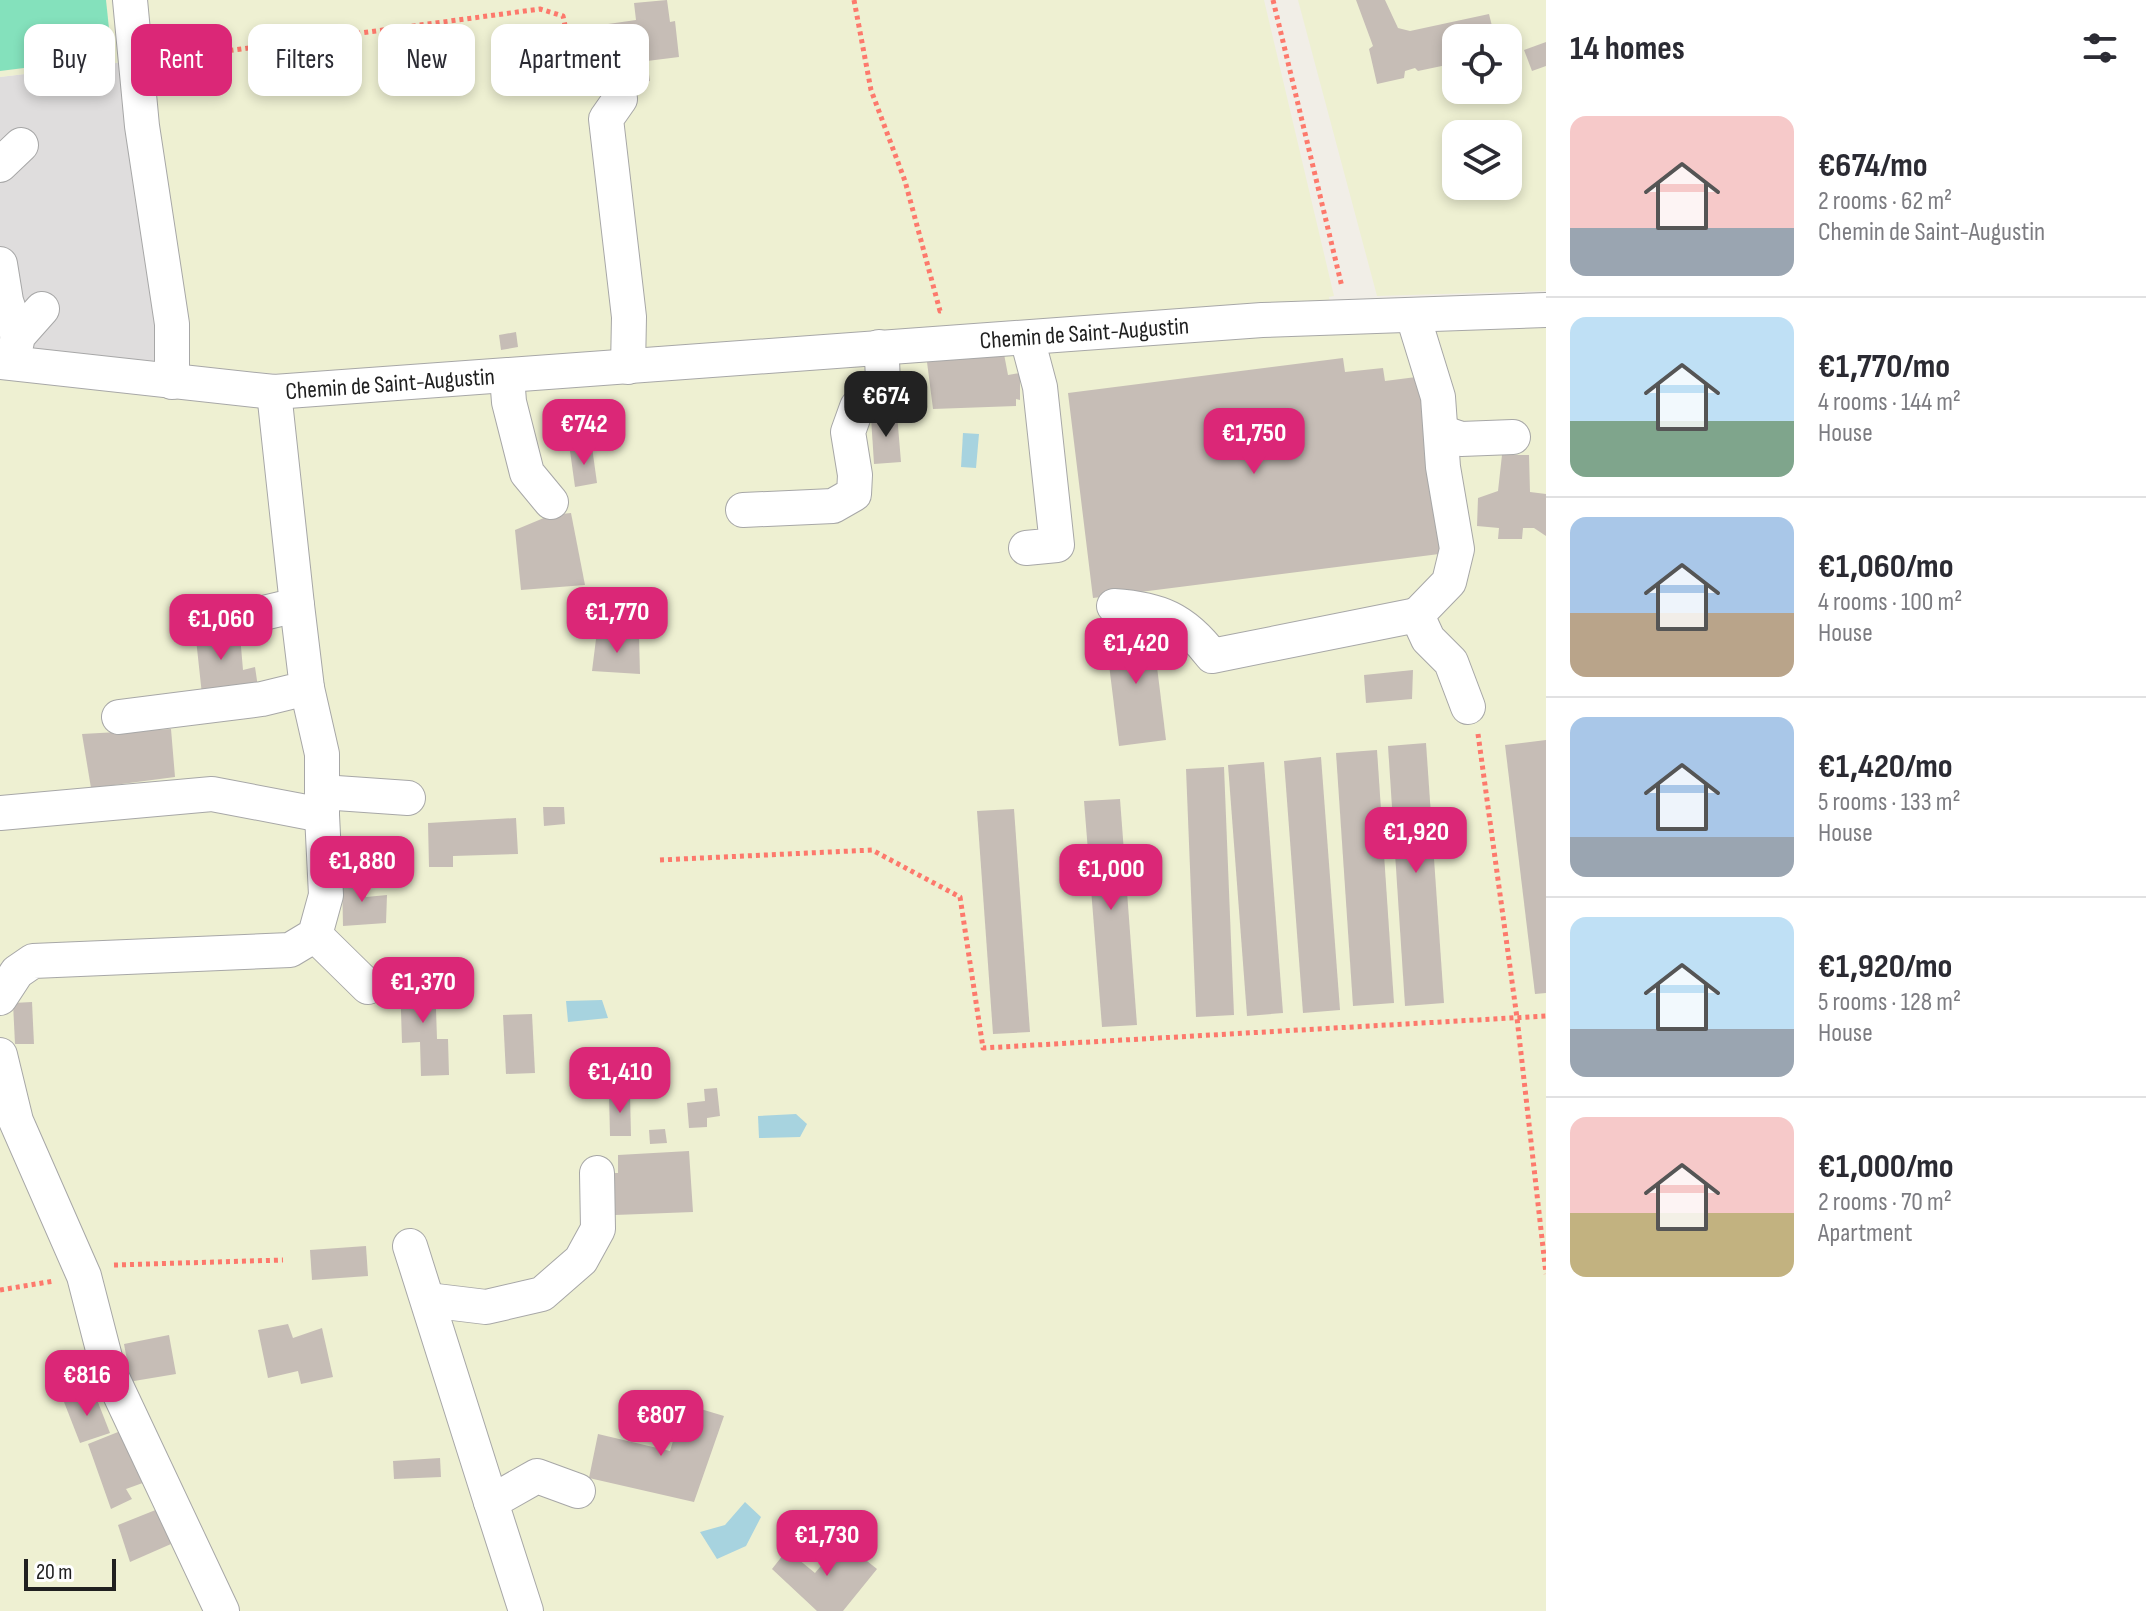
<!DOCTYPE html>
<html lang="en">
<head>
<meta charset="utf-8">
<style>
  :root { --surface:#fff; --page:#f2f2f3; --text:#2b2b33; --muted:#7c7c81; --line:#e1e1e2; --accent:#db2777 }
  body { margin:0; font-family:"Sofia Sans Condensed",sans-serif; background:var(--page); color:var(--text); height:100vh; display:flex; flex-direction:column; font-size:30px; white-space:nowrap }
  * { box-sizing:border-box; margin:0 }
  p { font-size:26px; color:var(--muted) }
  .icon { flex:none; width:44px; height:44px; fill:none; stroke:currentColor; stroke-width:2; stroke-linecap:round; stroke-linejoin:round }
  .map { position:relative; flex:1; overflow:hidden }
  .side { display:flex; flex-direction:column; background:var(--surface); width:600px }
  .side>* { flex:none }
  .guide { position:absolute; left:24px; top:24px; width:760px; height:72px; display:flex; gap:16px }
  .controls { position:absolute; left:1442px; top:24px; display:grid; gap:16px }
  .controls a { display:grid; place-items:center; width:80px; height:80px; border-radius:16px; background:var(--surface); box-shadow:0 4px 12px #0003; font-size:40px }
  .scale { position:absolute; left:24px; bottom:20px; width:92px; box-sizing:border-box; padding-left:8px; border:4px solid #202020; border-top:0; font-size:22px; line-height:28px; white-space:nowrap; color:#202020; -webkit-text-stroke:6px #fff; paint-order:stroke }
  .price { position:absolute; translate:-50% -68px; padding:0 18px; border-radius:16px; background:var(--accent); color:#fff; font-size:26px; line-height:52px; filter:drop-shadow(0 2px 4px #0008) }
  .price::after { content:''; position:absolute; left:50%; top:48px; width:24px; height:18px; margin-left:-12px; background:inherit; clip-path:polygon(0 0,100% 0,50% 100%) }
  .price.selected { background:#222; color:#fff }
  ul { padding:0; list-style:none }
  li { display:flex; align-items:center; gap:24px; height:200px; padding:0 24px }
  li+li { border-top:2px solid var(--line) }
  li span { display:grid; place-items:center; flex:none; width:224px; height:160px; border-radius:16px; color:#555 }
  li>.icon { margin-inline-start:auto }
  span .icon { width:96px; height:96px; fill:#fffc; stroke-width:1 }
  li b { font-size:34px }
  h2 { display:flex; justify-content:space-between; align-items:center; height:96px; padding:0 24px; font-size:34px }
  .chip { padding:0 28px; border-radius:16px; background:var(--surface); box-shadow:0 4px 12px #0003; font-size:28px; line-height:72px }
  .chip.selected { background:var(--accent); color:#fff }
  main { display:flex; flex:1; min-height:0 }
  .map>svg:first-child { display:block }
</style>
</head>
<body>
<main>
<div class="map">
<svg width="1546" height="1611" viewBox="0 0 1546 1611">
  <rect width="100%" height="100%" fill="#f1eee7"/>
  <polygon fill="#dfdddd" points="124,62 159,365 0,348 0,77"/>
  <g fill="#eef0d2" fill-rule="evenodd">
    <polygon points="0,0 1264,0 1334,296 1329,297 1330,302 321,377 159,365 124,62 0,77"/>
    <path d="M1298,0H1546V291L1377,296ZM1456,38H1508V90H1456ZM1456,134H1508V186H1456Z"/>
    <polygon points="1546,320 1546,1611 0,1611 0,378 46,382 752,367"/>
  </g>
  <polygon fill="#84e1bc" points="0,0 106,0 112,57 0,71"/>
  <g fill="#a7d3df">
    <polygon points="963,433 979,434 976,468 961,467"/>
    <polygon points="612,592 616,593 619,629 602,631 600,605"/>
    <polygon points="602,1000 608,1018 568,1022 566,1001"/>
    <polygon points="796,1114 807,1124 800,1137 759,1138 758,1116"/>
    <polygon points="745,1502 761,1517 746,1546 717,1559 700,1532 725,1525"/>
  </g>
  <g fill="#c6bdb6">
    <polygon points="667,0 670,22 675,21 679,57 647,61 650,81 616,85 608,24 636,20 634,3"/>
    <polygon points="1356,0 1385,0 1398,28 1410,31 1489,14 1495,38 1456,38 1456,63 1418,71 1415,68 1405,71 1404,78 1377,84 1369,49 1373,46"/>
    <polygon points="1546,42 1546,66 1532,71 1524,50"/>
    <polygon points="516,332 518,347 501,350 499,335"/>
    <polygon points="1004,354 1008,375 1020,373 1020,400 1016,399 1016,406 933,409 927,362"/>
    <polygon points="1343,358 1345,372 1383,368 1385,381 1424,376 1447,553 1093,598 1068,393"/>
    <polygon points="897,414 901,462 874,464 871,417"/>
    <polygon points="592,447 597,483 575,487 570,451"/>
    <polygon points="1502,455 1529,455 1530,492 1546,494 1546,536 1534,528 1523,528 1522,539 1498,539 1499,528 1477,526 1478,498 1498,491"/>
    <polygon points="571,513 585,585 521,590 515,530 551,515"/>
    <polygon points="221,616 224,635 240,635 243,670 255,667 259,694 203,704 196,639 189,641 186,621"/>
    <polygon points="1152,626 1166,740 1119,746 1105,632"/>
    <polygon points="639,636 640,674 592,671 596,639"/>
    <polygon points="1413,670 1412,699 1366,703 1364,675"/>
    <polygon points="171,729 175,777 91,788 82,734"/>
    <polygon points="1546,740 1546,993 1535,994 1505,745"/>
    <polygon points="1426,743 1444,1003 1405,1006 1388,746"/>
    <polygon points="1377,750 1394,1003 1353,1006 1336,753"/>
    <polygon points="1321,757 1340,1010 1303,1013 1284,761"/>
    <polygon points="1264,762 1283,1013 1247,1016 1228,765"/>
    <polygon points="1224,767 1234,1015 1196,1017 1186,769"/>
    <polygon points="1120,799 1137,1025 1102,1027 1084,801"/>
    <polygon points="543,807 564,807 565,824 544,826"/>
    <polygon points="1014,809 1030,1032 993,1034 977,811"/>
    <polygon points="516,818 518,854 453,856 453,867 429,867 428,823"/>
    <polygon points="365,877 366,897 387,895 386,923 343,926 342,878"/>
    <polygon points="435,979 437,1039 448,1039 449,1075 421,1076 420,1042 402,1043 400,980"/>
    <polygon points="32,1002 34,1044 15,1044 13,1003"/>
    <polygon points="532,1014 535,1073 506,1074 503,1015"/>
    <polygon points="717,1088 720,1116 707,1118 707,1127 689,1128 687,1103 705,1101 704,1089"/>
    <polygon points="630,1094 631,1136 610,1136 609,1095"/>
    <polygon points="665,1129 667,1143 650,1144 649,1130"/>
    <polygon points="689,1151 693,1212 615,1215 613,1173 618,1173 618,1155"/>
    <polygon points="366,1246 368,1276 312,1280 310,1250"/>
    <polygon points="288,1324 293,1338 322,1328 333,1377 301,1384 298,1371 268,1378 258,1330"/>
    <polygon points="169,1335 176,1374 134,1381 134,1389 116,1363 127,1360 124,1344"/>
    <polygon points="94,1392 110,1433 80,1443 64,1402"/>
    <polygon points="684,1404 724,1416 694,1502 589,1478 598,1434 670,1451"/>
    <polygon points="128,1428 151,1480 126,1489 132,1499 111,1509 88,1444"/>
    <polygon points="440,1458 441,1477 394,1479 393,1461"/>
    <polygon points="158,1509 171,1544 130,1562 118,1525"/>
    <polygon points="842,1541 877,1569 843,1611 817,1611 772,1569 787,1550 815,1573"/>
  </g>
  <g fill="none" stroke-linecap="round" stroke-linejoin="round">
    <g stroke="#a7a7a7" stroke-width="36">
      <g id="minor">
        <polyline points="130,0 142,126 172,324 172,382"/>
        <polyline points="620,99 606,119 629,317 628,367"/>
        <polyline points="0,165 21,145"/>
        <polyline points="0,264 6,301 18,336"/>
        <polyline points="1413,316 1438,397 1443,467 1457,549 1449,582 1417,615 1428,639 1451,662 1468,707"/>
        <polyline points="14,355 18,336 42,309"/>
        <path id="s1" d="M0,362L274,392L1262,320L1546,310"/>
        <polyline points="507,376 509,402 527,473 551,502"/>
        <polyline points="1441,432 1461,439 1513,437"/>
        <path d="M743,510L833,506L854,494L855,475L848,432L857,407C885,392 886,375 879,347"/>
        <polyline points="1026,548 1057,545 1040,387 1027,338"/>
        <path d="M1114,606C1159,609 1184,619 1212,656L1417,615"/>
        <polyline points="238,619 297,605 274,392"/>
        <polyline points="119,717 262,699 307,688 297,605"/>
        <polyline points="322,792 408,798"/>
        <polyline points="0,813 212,794 322,815 322,754 307,688"/>
        <polyline points="315,935 368,987"/>
        <polyline points="0,998 17,972 33,961 290,950 315,935 326,895 322,815"/>
        <polyline points="0,1055 16,1121 84,1276 108,1369 222,1611"/>
        <polyline points="410,1246 491,1502"/>
        <polyline points="428,1300 486,1307 542,1294 581,1260 598,1229 597,1173"/>
        <polyline points="526,1611 491,1502 537,1476 578,1491"/>
      </g>
    </g>
    <g stroke="#fd796c" stroke-width="5" stroke-dasharray="4 4" stroke-linecap="butt">
      <polyline points="854,0 871,90 905,181 940,311 944,310"/>
      <polyline points="1273,0 1342,287"/>
      <polyline points="166,59 540,9 563,16 575,72 588,91"/>
      <polyline points="1478,734 1517,1018 1546,1274"/>
      <polyline points="660,860 872,850 960,897 983,1048 1546,1016"/>
      <polyline points="114,1265 283,1260"/>
      <polyline points="0,1290 54,1281"/>
    </g>
    <use href="#minor" stroke="#fff" stroke-width="34"/>
  </g>
  <g text-anchor="middle" stroke-width="6" stroke-linejoin="round" paint-order="stroke">
    <g font-size="24" fill="#202020" stroke="#fff">
      <text dy="8" stroke="none"><textPath href="#s1" startOffset="1088">Chemin de Saint-Augustin</textPath></text>
      <text dy="8" stroke="none"><textPath href="#s1" startOffset="392">Chemin de Saint-Augustin</textPath></text>
    </g>
  </g>
</svg>
<div class="controls">
<a><svg class="icon" aria-label="locate" viewBox="0 0 24 24"><circle cx="12" cy="12" r="6"/><path d="M12 2v4M12 18v4M2 12h4M18 12h4"/></svg></a>
<a><svg class="icon" aria-label="layers" viewBox="0 0 24 24"><path d="M12 4l9 5-9 5-9-5zM3 14l9 5 9-5"/></svg></a>
</div>
<div class="scale">20 m</div>
<b class="price selected" style="left:886px;top:439px">€674</b>
<b class="price" style="left:584px;top:467px">€742</b>
<b class="price" style="left:1254px;top:476px">€1,750</b>
<b class="price" style="left:617px;top:655px">€1,770</b>
<b class="price" style="left:221px;top:662px">€1,060</b>
<b class="price" style="left:1136px;top:686px">€1,420</b>
<b class="price" style="left:1416px;top:875px">€1,920</b>
<b class="price" style="left:362px;top:904px">€1,880</b>
<b class="price" style="left:1111px;top:912px">€1,000</b>
<b class="price" style="left:423px;top:1025px">€1,370</b>
<b class="price" style="left:620px;top:1115px">€1,410</b>
<b class="price" style="left:87px;top:1418px">€816</b>
<b class="price" style="left:661px;top:1458px">€807</b>
<b class="price" style="left:827px;top:1578px">€1,730</b>
<div class="guide">
<a class="chip">Buy</a>
<a class="chip selected">Rent</a>
<a class="chip">Filters</a>
<a class="chip">New</a>
<a class="chip">Apartment</a>
</div>
</div>
<section class="side">
<h2>14 homes<svg class="icon" aria-label="filters" viewBox="0 0 24 24"><path d="M4 7h16M4 17h16"/><circle cx="9" cy="7" r="2"/><circle cx="15" cy="17" r="2"/></svg></h2>
<ul>
<li><span style="background:linear-gradient(#f6c9c9 70%,#9aa5b1 0)"><svg class="icon" aria-label="home" viewBox="0 0 24 24"><path d="M3 11l9-7 9 7M6 9v11h12V9"/></svg></span><div><b>€674/mo</b><p>2 rooms · 62 m²</p><p>Chemin de Saint-Augustin</p></div></li>
<li><span style="background:linear-gradient(#bfe0f5 65%,#7fa58c 0)"><svg class="icon" aria-label="home" viewBox="0 0 24 24"><path d="M3 11l9-7 9 7M6 9v11h12V9"/></svg></span><div><b>€1,770/mo</b><p>4 rooms · 144 m²</p><p>House</p></div></li>
<li><span style="background:linear-gradient(#a9c7e8 60%,#b9a48a 0)"><svg class="icon" aria-label="home" viewBox="0 0 24 24"><path d="M3 11l9-7 9 7M6 9v11h12V9"/></svg></span><div><b>€1,060/mo</b><p>4 rooms · 100 m²</p><p>House</p></div></li>
<li><span style="background:linear-gradient(#a9c7e8 75%,#9aa5b1 0)"><svg class="icon" aria-label="home" viewBox="0 0 24 24"><path d="M3 11l9-7 9 7M6 9v11h12V9"/></svg></span><div><b>€1,420/mo</b><p>5 rooms · 133 m²</p><p>House</p></div></li>
<li><span style="background:linear-gradient(#bfe0f5 70%,#9aa5b1 0)"><svg class="icon" aria-label="home" viewBox="0 0 24 24"><path d="M3 11l9-7 9 7M6 9v11h12V9"/></svg></span><div><b>€1,920/mo</b><p>5 rooms · 128 m²</p><p>House</p></div></li>
<li><span style="background:linear-gradient(#f6c9c9 60%,#c2b280 0)"><svg class="icon" aria-label="home" viewBox="0 0 24 24"><path d="M3 11l9-7 9 7M6 9v11h12V9"/></svg></span><div><b>€1,000/mo</b><p>2 rooms · 70 m²</p><p>Apartment</p></div></li>
</ul>
</section>
</main>
</body>
</html>
